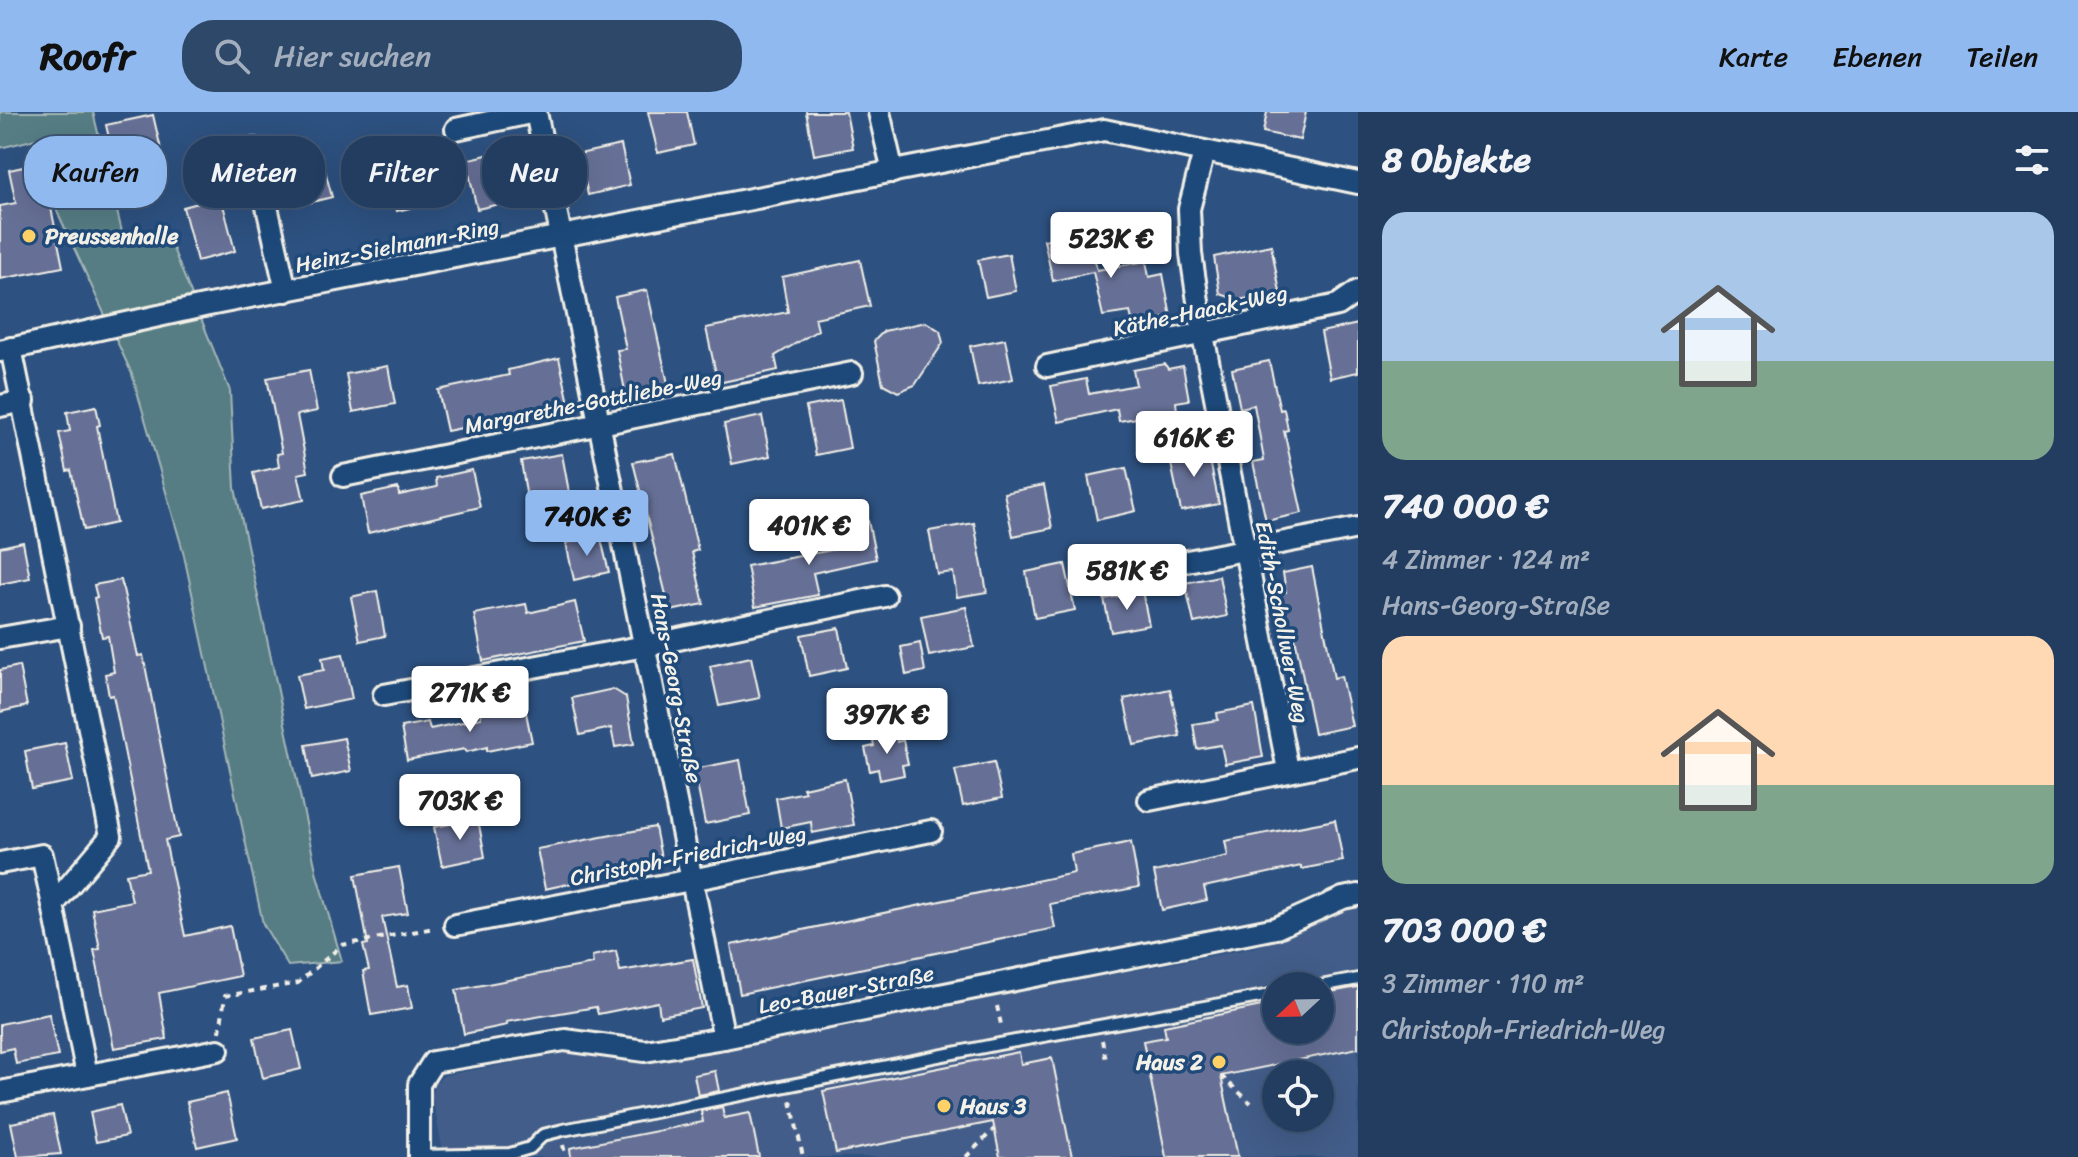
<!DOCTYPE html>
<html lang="de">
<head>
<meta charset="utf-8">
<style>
  :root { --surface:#223d60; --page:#2e4869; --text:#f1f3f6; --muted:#a2aebd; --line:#3f5675; --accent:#90b9f0 }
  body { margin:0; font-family:Sriracha,sans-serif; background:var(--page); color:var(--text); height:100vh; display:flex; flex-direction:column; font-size:30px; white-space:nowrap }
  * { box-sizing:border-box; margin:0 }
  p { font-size:26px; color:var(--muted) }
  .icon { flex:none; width:44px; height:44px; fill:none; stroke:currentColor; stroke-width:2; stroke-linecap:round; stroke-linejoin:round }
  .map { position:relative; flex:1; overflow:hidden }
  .side { display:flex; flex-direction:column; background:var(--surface); width:720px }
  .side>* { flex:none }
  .guide { position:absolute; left:24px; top:24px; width:760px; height:72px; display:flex; gap:16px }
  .needle { width:52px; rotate:248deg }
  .fabs { position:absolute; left:1262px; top:860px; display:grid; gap:16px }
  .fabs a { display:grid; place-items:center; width:72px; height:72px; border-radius:50%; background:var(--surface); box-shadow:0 8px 32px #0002,0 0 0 2px var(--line); font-size:40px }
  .price { position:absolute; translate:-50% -68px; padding:0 18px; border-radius:8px; background:#fff; color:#222; font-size:26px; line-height:52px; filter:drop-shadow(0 2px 4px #0008) }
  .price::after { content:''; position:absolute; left:50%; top:48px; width:24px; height:18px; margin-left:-12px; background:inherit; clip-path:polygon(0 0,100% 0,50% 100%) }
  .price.current { background:var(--accent); color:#111 }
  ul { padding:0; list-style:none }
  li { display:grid; align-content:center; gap:16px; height:424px; padding:0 24px }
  li span { display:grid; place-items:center; height:248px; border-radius:24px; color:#555 }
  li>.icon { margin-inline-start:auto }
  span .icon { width:144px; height:144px; fill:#fffc; stroke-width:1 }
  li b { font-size:34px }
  h2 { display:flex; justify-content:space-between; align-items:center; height:96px; padding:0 24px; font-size:34px }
  .chip { padding:0 28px; border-radius:32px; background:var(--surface); box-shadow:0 8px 32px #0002,0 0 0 2px var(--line); font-size:28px; line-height:72px }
  .chip.current { background:var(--accent); color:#111 }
  header { display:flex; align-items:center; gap:48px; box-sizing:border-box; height:112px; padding:0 40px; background:var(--accent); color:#111 }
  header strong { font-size:38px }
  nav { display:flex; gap:44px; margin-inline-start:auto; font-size:28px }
  .search { width:560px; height:72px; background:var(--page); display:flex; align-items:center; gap:20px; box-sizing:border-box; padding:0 28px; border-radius:32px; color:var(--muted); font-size:30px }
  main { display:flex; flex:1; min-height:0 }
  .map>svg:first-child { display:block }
</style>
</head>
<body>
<header>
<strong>Roofr</strong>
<div class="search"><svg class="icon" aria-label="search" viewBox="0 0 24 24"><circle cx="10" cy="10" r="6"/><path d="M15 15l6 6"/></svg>Hier suchen</div>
<nav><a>Karte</a><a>Ebenen</a><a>Teilen</a></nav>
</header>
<main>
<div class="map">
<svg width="1358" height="1045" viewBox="0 0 1358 1045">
  <rect width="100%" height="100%" fill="#2d5180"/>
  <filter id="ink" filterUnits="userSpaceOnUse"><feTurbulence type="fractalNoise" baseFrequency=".0125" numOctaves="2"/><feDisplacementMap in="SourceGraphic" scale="16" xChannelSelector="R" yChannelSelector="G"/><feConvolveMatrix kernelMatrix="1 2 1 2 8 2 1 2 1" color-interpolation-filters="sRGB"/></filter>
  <g filter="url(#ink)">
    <path fill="#425d89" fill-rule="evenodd" d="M1358,792V1045H444L432,984L435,971L445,963L578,939L644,948L661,947L1253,836L1343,795ZM1276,874H1320V918H1276ZM1276,962H1320V1006H1276Z"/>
    <polygon fill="#567d84" stroke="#a5b7b6" stroke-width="2" points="0,0 93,0 123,124 168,124 230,279 235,376 317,763 342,849 288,854 263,812 183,439 132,262 56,97 44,25 0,36"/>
    <g fill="#666f96" stroke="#f4f1e8" stroke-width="2">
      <polygon points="648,0 687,0 694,33 658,41"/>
      <polygon points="806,0 846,0 853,36 814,43"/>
      <polygon points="1267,0 1306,0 1300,28 1263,20"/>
      <polygon points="153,3 164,50 117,61 106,13"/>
      <polygon points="402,32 404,42 423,38 435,90 397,99 383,36"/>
      <polygon points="621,33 630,73 588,83 579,42"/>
      <polygon points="511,37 523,87 477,97 466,48"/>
      <polygon points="321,43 332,85 296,94 285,52"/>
      <polygon points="42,51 63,155 0,167 0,94 16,91 9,58"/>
      <polygon points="221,85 235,139 197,149 183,95"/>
      <polygon points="1088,119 1097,158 1146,149 1149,165 1163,162 1171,205 1133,212 1130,200 1103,204 1093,160 1053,169 1044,128"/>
      <polygon points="1271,133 1280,180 1239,188 1220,182 1214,145"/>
      <polygon points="1009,142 1016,179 986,185 978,148"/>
      <polygon points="860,148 870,194 815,206 818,218 775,244 778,258 718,271 706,216 788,200 782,165"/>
      <polygon points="647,178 669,276 626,284 617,238 626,237 615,185"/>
      <polygon points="926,210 940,219 943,231 915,273 898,280 883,272 874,229 884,219"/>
      <polygon points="1358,212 1358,260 1330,266 1321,220"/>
      <polygon points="1005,227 1013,267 978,274 970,234"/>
      <polygon points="559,246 569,291 494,305 495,309 447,319 438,278 509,263 508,258"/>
      <polygon points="1269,249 1280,298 1284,297 1288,318 1284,319 1302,401 1266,409 1253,350 1264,348 1254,293 1240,296 1232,257"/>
      <polygon points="1165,252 1168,257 1183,254 1189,288 1176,290 1177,299 1119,309 1117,297 1059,310 1051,274 1086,267 1089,282 1136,273 1133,258"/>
      <polygon points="388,254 395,292 353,300 346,262"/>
      <polygon points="309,258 317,299 297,303 308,360 298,362 304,388 261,397 253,361 279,355 277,342 282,341 267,266"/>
      <polygon points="841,288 850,336 816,343 806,295"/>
      <polygon points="96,294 100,313 97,314 116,411 84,418 71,358 67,359 59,321 70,319 67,300"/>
      <polygon points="762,304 770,344 732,352 724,312"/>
      <polygon points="1207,334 1219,392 1181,399 1169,342"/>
      <polygon points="562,342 569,380 527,387 521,349"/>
      <polygon points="675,342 698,438 692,440 704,492 670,499 633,350"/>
      <polygon points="1126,356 1136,399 1097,408 1088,364"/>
      <polygon points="472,358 480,395 368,421 361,384 398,376 399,383 437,375 436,366"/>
      <polygon points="1044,373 1052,416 1013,424 1004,381"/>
      <polygon points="868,409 876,447 813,461 818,483 755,495 747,454 837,437 833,416"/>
      <polygon points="974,411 987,480 957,485 953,460 937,462 929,419"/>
      <polygon points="600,423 609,460 574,468 566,431"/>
      <polygon points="23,430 30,466 0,472 0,435"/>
      <polygon points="1065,452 1075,498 1035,506 1026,460"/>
      <polygon points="1312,455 1334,566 1341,564 1352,614 1314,622 1295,525 1285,527 1276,482 1286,480 1283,461"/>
      <polygon points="1219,464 1227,504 1194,511 1185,471"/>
      <polygon points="121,468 138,544 143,543 179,725 165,728 185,824 230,814 240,864 159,881 167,927 114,936 94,838 100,837 92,797 132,789 126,762 148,758 113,583 109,584 105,562 114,560 108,524 102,525 94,486 97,485 94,473"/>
      <polygon points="377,479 385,524 360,529 351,485"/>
      <polygon points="1142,479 1149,513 1111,520 1104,487"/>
      <polygon points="575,490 584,529 483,549 474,502 526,492 528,501"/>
      <polygon points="966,495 974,535 929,544 921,504"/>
      <polygon points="839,516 847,556 809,564 801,523"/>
      <polygon points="920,531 925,559 906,563 901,535"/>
      <polygon points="343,542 352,587 304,597 297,563 324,558 322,546"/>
      <polygon points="751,545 760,586 719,594 710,554"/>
      <polygon points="19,554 27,594 0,600 0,558"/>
      <polygon points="613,577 626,585 634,632 615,635 611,616 580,623 572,586"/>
      <polygon points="1170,577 1180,624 1134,633 1124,587"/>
      <polygon points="524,591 532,630 487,639 487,635 466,640 465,637 407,648 401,615 428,610 430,617 481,606 480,600"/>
      <polygon points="1254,594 1263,645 1225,652 1221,633 1197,637 1193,612 1218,608 1217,601"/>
      <polygon points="895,619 897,630 903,628 908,652 902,653 904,663 880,668 878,657 870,659 865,636 874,634 872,624"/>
      <polygon points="344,626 351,659 312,667 306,633"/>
      <polygon points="65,631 73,669 32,677 25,639"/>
      <polygon points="740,648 750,703 705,712 694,657"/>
      <polygon points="994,650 1002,686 963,694 955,658"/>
      <polygon points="845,667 854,713 812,721 811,710 781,716 776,686 805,680 803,676"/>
      <polygon points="478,707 485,745 442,754 434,715"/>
      <polygon points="1335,708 1343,749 1301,757 1301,754 1204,775 1207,788 1162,798 1154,760 1228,744 1225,729"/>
      <polygon points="655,715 662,751 545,777 537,737"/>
      <polygon points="1131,730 1139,775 1050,792 1055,816 740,882 731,833 1074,761 1071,742"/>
      <polygon points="399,755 408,801 382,805 397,875 408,873 412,896 371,903 363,859 369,858 363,833 368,832 355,763"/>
      <polygon points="616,839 620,859 693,847 702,896 660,904 658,890 598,902 596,895 506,910 507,913 464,922 456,878 593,852 592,844"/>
      <polygon points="1358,875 1358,936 1221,964 1238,1045 1166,1045 1143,929 1166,925 1164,914 1276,891 1276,918 1320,918 1320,882"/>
      <polygon points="49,902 58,944 16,952 13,936 0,939 0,912"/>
      <polygon points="292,918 301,957 263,966 254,926"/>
      <polygon points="1019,940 1021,952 1052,946 1072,1045 1000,1045 993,1010 836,1041 823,979"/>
      <polygon points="715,959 719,979 698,983 694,963"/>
      <polygon points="227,981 237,1026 197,1035 187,990"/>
      <polygon points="120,993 127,1024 96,1030 90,1000"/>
      <polygon points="722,995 724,1006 750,1001 759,1045 571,1045 570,1036 703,1010 701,999"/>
      <polygon points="53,1003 61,1042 18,1045 11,1011"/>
    </g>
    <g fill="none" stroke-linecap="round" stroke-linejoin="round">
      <g stroke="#f4f1e8" stroke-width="16">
        <g id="service">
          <polyline points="1320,874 1358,867"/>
          <polyline points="419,1044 510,1042 530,1036 543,1023 563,1018 999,932 1276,882"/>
        </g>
      </g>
      <g stroke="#f4f1e8" stroke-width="26">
        <g id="minor">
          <polyline points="536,0 724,926"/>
          <polyline points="879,0 893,60"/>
          <polyline points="456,17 535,0"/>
          <polyline points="254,37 286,179"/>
          <polyline points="1204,40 1189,97 1191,142 1203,223 1288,658"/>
          <polyline points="11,236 111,724 53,793 87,963"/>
          <polyline points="0,239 204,194 1104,18 1358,71"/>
          <polyline points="1047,254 1338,193 1358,179"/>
          <polyline points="0,294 24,289"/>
          <polyline points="343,364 852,261"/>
          <polyline points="1094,467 1358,416"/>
          <polyline points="0,526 69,514"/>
          <polyline points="384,583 645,534 885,484"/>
          <polyline points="1149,688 1358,646"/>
          <polyline points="0,751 42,743 53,793"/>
          <polyline points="455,813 691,768 931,719"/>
          <polyline points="0,980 218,938"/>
          <polyline points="419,1045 419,972 433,950 565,928 645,939 724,926 1276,816 1343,786 1358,783"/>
        </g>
      </g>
      <g stroke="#f4f1e8" stroke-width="4" stroke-dasharray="6 6" stroke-linecap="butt">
        <polyline points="997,894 1002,917"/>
        <polyline points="220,920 225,884 298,871 342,833 434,816"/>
        <polyline points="1102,928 1106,948"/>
        <polyline points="1221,964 1251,991"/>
        <polyline points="791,989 803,1045"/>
        <polyline points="563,1033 566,1045"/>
        <polyline points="966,1045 994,1017"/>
      </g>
      <use href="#service" stroke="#1f4a7a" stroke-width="10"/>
      <use href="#minor" stroke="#1f4a7a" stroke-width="20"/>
    </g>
  </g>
  <g fill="#ffd166" stroke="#1f4a7a" stroke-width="3">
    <circle cx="29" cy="124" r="8"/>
    <circle cx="1219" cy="950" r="8"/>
    <circle cx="944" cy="994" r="8"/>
  </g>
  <g text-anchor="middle" stroke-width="7" stroke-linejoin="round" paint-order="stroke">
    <g font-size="22" font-weight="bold" fill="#f4f1e8" stroke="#1f4a7a" text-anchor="start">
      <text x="45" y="132">Preussenhalle</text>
      <text x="1203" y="958" text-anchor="end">Haus 2</text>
      <text x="960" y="1002">Haus 3</text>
    </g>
    <g font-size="22" fill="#f4f1e8" stroke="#1f4a7a">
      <text transform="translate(397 133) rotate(-11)" y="8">Heinz-Sielmann-Ring</text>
      <text transform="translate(1200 198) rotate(-12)" y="8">Käthe-Haack-Weg</text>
      <text transform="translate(593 289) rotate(-11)" y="8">Margarethe-Gottliebe-Weg</text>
      <text transform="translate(1283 510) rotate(79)" y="8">Edith-Schollwer-Weg</text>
      <text transform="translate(677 576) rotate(79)" y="8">Hans-Georg-Straße</text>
      <text transform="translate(688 743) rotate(-11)" y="8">Christoph-Friedrich-Weg</text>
      <text transform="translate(846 877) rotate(-11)" y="8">Leo-Bauer-Straße</text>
    </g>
  </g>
</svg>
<div class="fabs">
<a><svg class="needle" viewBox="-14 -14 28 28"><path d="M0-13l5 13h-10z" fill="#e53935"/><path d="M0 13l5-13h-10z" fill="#a2aebd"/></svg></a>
<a><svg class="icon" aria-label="locate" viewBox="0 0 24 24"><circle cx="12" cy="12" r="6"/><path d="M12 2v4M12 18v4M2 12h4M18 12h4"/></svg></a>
</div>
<b class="price" style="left:1111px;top:168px">523K €</b>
<b class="price" style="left:1194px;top:367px">616K €</b>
<b class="price current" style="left:587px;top:446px">740K €</b>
<b class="price" style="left:809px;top:455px">401K €</b>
<b class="price" style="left:1127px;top:500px">581K €</b>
<b class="price" style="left:470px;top:622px">271K €</b>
<b class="price" style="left:887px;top:644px">397K €</b>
<b class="price" style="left:460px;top:730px">703K €</b>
<div class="guide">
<a class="chip current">Kaufen</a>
<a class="chip">Mieten</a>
<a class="chip">Filter</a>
<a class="chip">Neu</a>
</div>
</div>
<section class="side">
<h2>8 Objekte<svg class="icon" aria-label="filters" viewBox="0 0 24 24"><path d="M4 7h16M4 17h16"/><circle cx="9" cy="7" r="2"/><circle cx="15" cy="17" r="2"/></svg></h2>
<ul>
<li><span style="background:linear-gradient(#a9c7e8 60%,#7fa58c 0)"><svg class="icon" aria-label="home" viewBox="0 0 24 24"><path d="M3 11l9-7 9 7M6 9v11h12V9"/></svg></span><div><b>740 000 €</b><p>4 Zimmer · 124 m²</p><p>Hans-Georg-Straße</p></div></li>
<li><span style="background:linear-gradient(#ffd9b3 60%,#7fa58c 0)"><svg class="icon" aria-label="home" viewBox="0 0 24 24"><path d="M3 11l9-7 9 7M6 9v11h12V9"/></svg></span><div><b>703 000 €</b><p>3 Zimmer · 110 m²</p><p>Christoph-Friedrich-Weg</p></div></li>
</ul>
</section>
</main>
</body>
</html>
